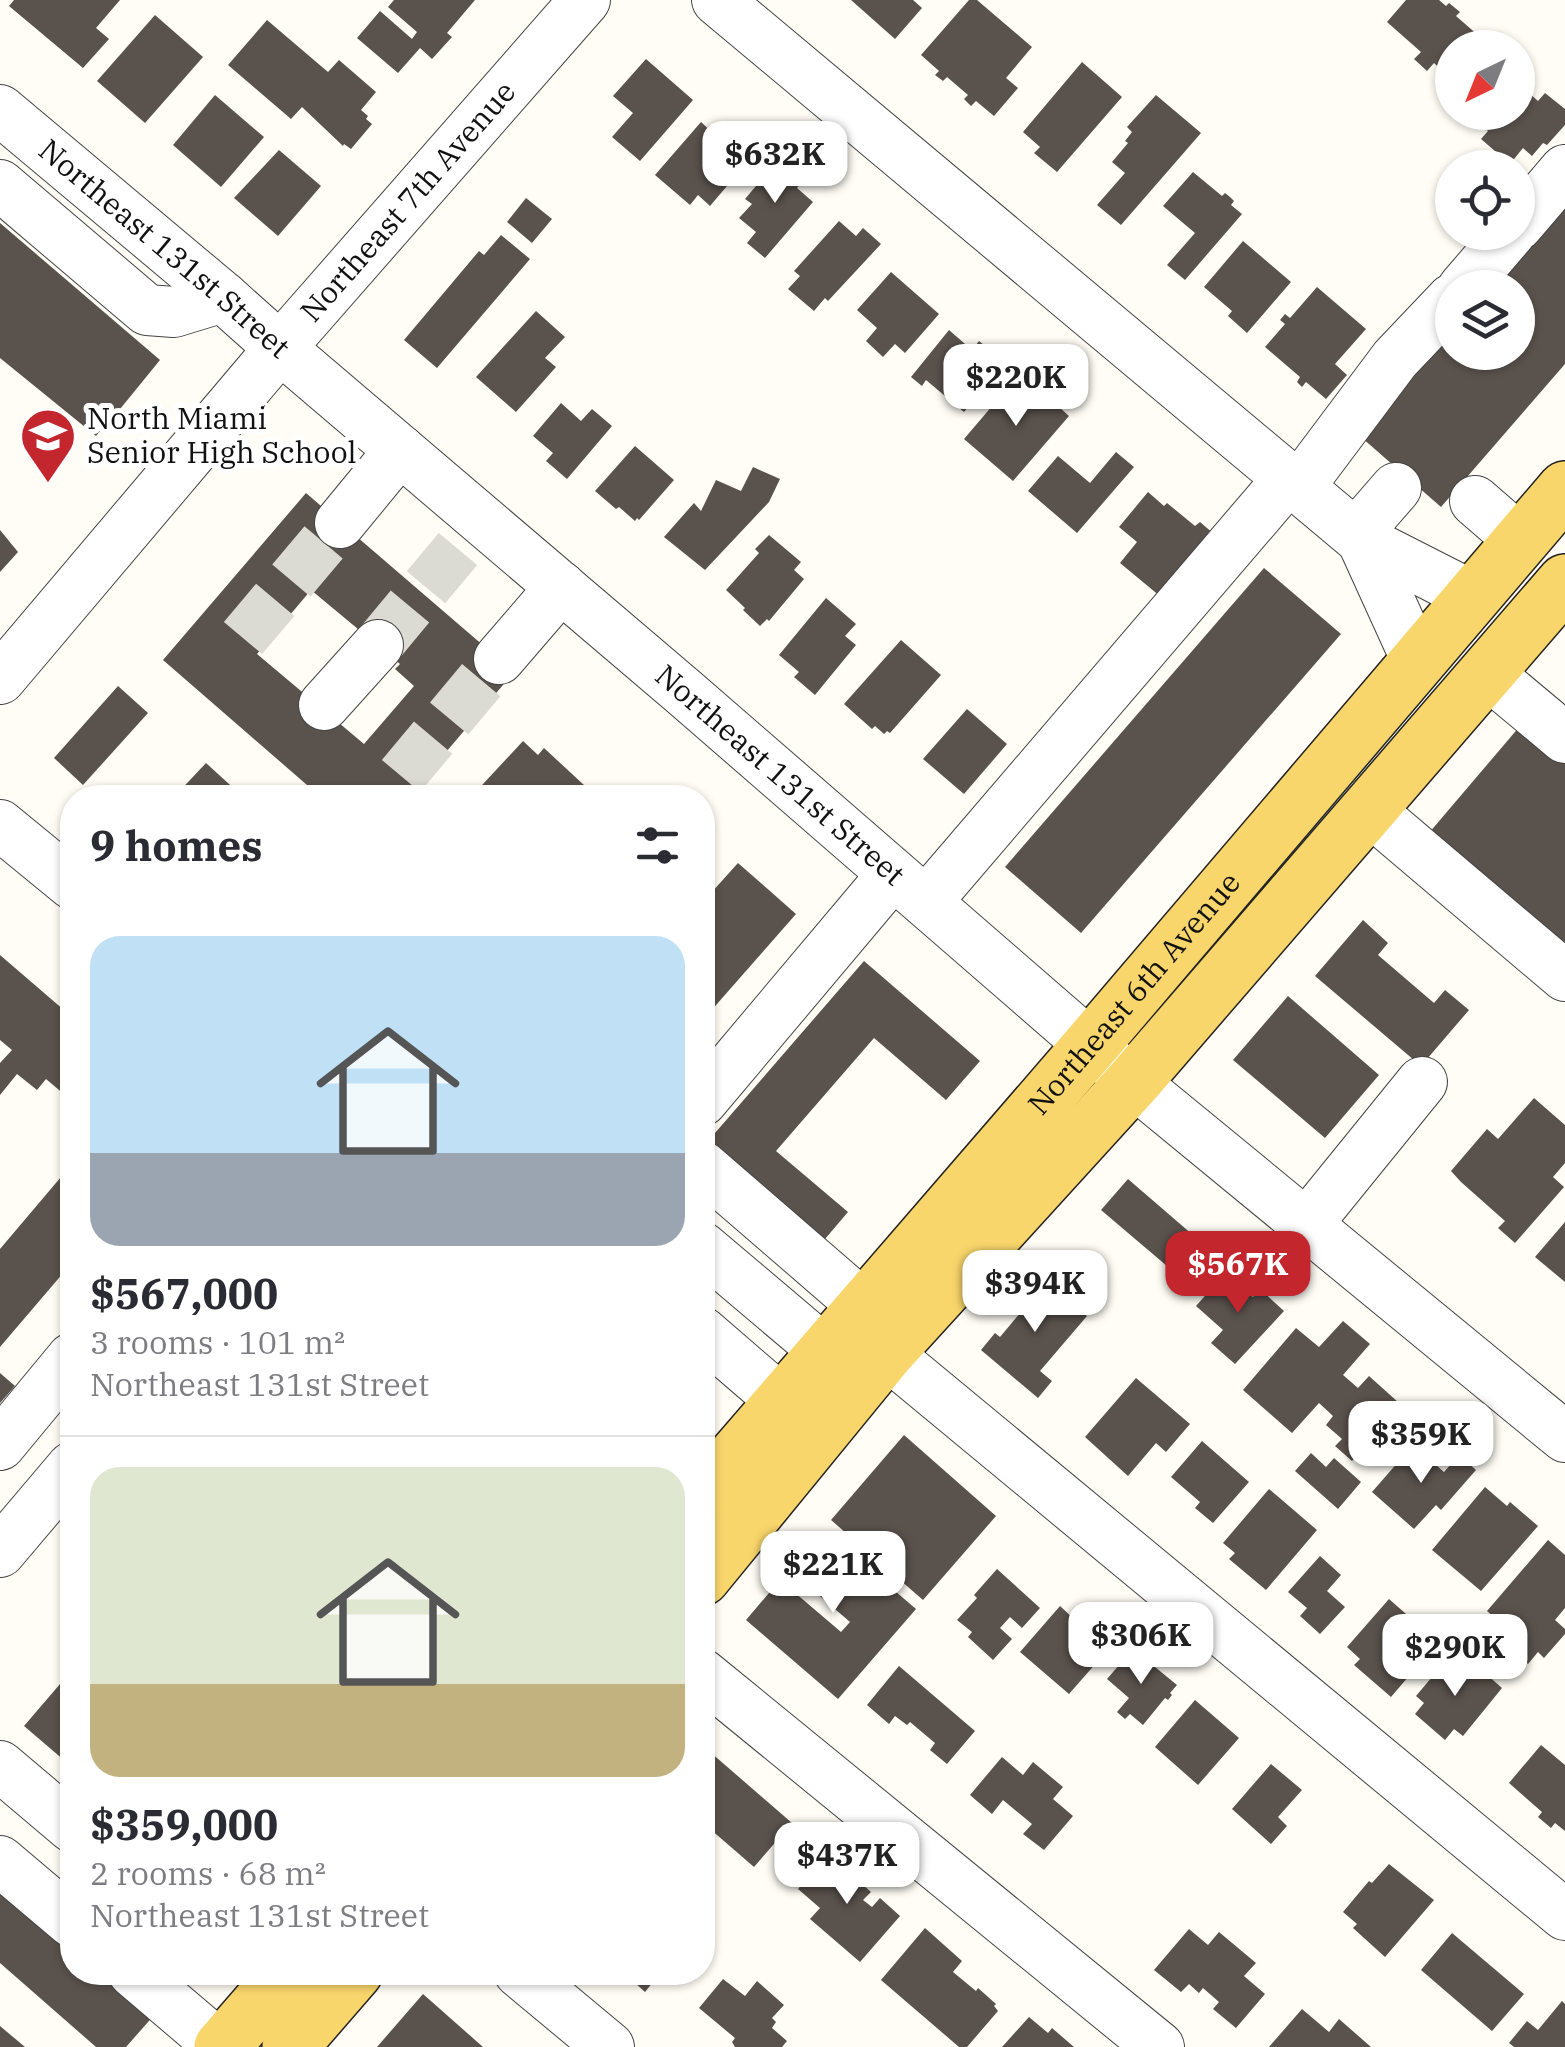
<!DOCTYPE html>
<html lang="en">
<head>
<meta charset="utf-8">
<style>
  :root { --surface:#fff; --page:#f7f7f7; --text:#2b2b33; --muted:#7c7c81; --line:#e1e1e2; --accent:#c4262e }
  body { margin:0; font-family:"IBM Plex Serif",serif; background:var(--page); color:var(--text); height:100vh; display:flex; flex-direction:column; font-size:38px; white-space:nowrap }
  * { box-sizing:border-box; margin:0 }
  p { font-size:32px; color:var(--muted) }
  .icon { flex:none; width:55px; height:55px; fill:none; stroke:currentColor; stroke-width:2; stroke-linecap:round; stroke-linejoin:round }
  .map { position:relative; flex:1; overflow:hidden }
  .sheet { position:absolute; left:60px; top:785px; width:655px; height:1200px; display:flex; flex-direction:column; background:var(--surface); border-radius:40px; box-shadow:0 2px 8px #0004 }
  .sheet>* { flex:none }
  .needle { width:65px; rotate:223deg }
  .fabs { position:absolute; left:1435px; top:30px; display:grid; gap:20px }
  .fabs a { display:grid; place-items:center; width:100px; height:100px; border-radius:50%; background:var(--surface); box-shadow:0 2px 8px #0004; font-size:50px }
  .price { position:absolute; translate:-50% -85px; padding:0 22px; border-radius:20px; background:#fff; color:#222; font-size:32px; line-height:65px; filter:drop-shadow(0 2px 5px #0008) }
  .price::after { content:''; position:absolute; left:50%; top:60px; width:30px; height:22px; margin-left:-15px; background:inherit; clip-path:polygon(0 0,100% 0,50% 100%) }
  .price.active { background:var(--accent); color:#fff }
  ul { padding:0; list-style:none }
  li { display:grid; align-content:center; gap:20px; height:530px; padding:0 30px }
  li+li { border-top:2px solid var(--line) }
  li span { display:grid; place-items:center; height:310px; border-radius:30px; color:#555 }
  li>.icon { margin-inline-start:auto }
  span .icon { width:180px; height:180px; fill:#fffc; stroke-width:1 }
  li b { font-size:42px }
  h2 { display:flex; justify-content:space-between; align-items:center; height:120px; padding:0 30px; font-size:42px }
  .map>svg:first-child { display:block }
</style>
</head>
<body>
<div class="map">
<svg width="1565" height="2047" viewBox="0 0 1565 2047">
  <rect width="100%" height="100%" fill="#fffdf5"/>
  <g fill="#5a524d" fill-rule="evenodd">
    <polygon points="14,0 120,0 96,28 109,39 83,68 9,6"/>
    <polygon points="394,0 475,0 447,33 452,37 432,59 420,48 398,73 357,38 380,11 412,39 417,32 388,7"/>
    <polygon points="851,0 913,0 922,8 895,39"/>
    <polygon points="969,0 977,0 1032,47 1006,78 1018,88 994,116 976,101 971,106 964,99 968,95 947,77 943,81 935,75 939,71 921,55"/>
    <polygon points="1406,0 1439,0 1446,6 1449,3 1460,12 1456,16 1487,43 1483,48 1452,48 1452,80 1434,63 1427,71 1414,59 1421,52 1387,22"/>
    <polygon points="155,15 203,57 145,123 97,81"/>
    <polygon points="267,20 328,72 339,60 376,92 361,110 368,116 366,119 372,124 351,149 344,144 343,146 302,107 291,119 228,65"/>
    <polygon points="646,59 693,100 640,161 612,137 633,113 613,96"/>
    <polygon points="1082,62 1122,97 1057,172 1034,153 1040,147 1023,132"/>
    <polygon points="1518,83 1538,101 1545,93 1565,109 1565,125 1547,145 1543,143 1532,156 1523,148 1510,164 1481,139 1488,131 1469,114 1470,112 1518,112"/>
    <polygon points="215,95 264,137 221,187 173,145"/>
    <polygon points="1156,95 1201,133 1121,225 1097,205 1125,173 1112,162 1128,143 1125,141 1132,132 1127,127"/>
    <polygon points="701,122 715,135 724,125 755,153 710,206 698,195 690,205 655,175"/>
    <polygon points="279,150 321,186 278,236 234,198"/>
    <polygon points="782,155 806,177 797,188 813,202 765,258 747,243 756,232 739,218 752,204 745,199"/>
    <polygon points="1193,172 1222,196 1225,193 1230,197 1234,201 1231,205 1242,214 1185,280 1167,265 1195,233 1163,206"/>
    <polygon points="526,198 552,219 532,243 507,222"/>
    <polygon points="1565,202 1565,364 1441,507 1361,437 1452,332 1452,352 1518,352 1518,288 1491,288"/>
    <polygon points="839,221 856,236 863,228 881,244 828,301 825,298 814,311 788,289 800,276 794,271"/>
    <polygon points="0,223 160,360 116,414 111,410 100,424 104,426 96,436 0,358"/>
    <polygon points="501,235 530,259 437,368 404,340 479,251 484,255"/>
    <polygon points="1243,241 1291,282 1247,333 1228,316 1232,311 1204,287"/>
    <polygon points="891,272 939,314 905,353 895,344 883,357 866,341 877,328 857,310"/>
    <polygon points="1317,287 1366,329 1335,364 1347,375 1326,399 1306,382 1302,387 1297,382 1300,377 1265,347 1285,324 1280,320 1285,314 1290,318"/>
    <polygon points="536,311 565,337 545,358 556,367 516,412 476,377"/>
    <polygon points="949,330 972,350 979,341 1003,361 981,388 968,377 964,380 980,393 964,412 926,380 922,386 911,377"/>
    <polygon points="1016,378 1043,402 1048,397 1069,416 1013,481 964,439"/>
    <polygon points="561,403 581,421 592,409 612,426 567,479 546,461 553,453 533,436"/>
    <polygon points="635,446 674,480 639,520 637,518 635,521 619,507 616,509 595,491"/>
    <polygon points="1116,452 1134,467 1077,533 1028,491 1058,456 1090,483"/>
    <polygon points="753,467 780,479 769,502 705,570 664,537 694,503 701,511 716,480 741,491"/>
    <polygon points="1148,492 1164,506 1167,503 1195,526 1200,522 1214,534 1161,597 1120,563 1137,542 1119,527"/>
    <path d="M306,493L514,672L407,798H322L163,660ZM311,590L400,664L395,669L414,686L364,744L257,654Z"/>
    <polygon points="0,530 18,552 0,572"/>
    <polygon points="769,535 801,562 794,570 804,579 769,621 767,619 760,626 743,610 745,608 726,590 759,553 755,549"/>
    <polygon points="1264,568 1341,634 1081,933 1005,867"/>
    <polygon points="826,598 856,624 845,636 856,645 815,695 794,677 799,672 779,655"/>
    <polygon points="901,640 941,675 890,733 887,731 884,734 875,726 872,729 844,704"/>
    <polygon points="118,686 148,713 83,785 54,758"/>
    <polygon points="967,709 1007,744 964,794 923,759"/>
    <polygon points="1526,719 1565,751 1565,959 1423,840"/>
    <polygon points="523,741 538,755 544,748 598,798 470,798"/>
    <polygon points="206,763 241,795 239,798 173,798"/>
    <polygon points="738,863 796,914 702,1021 702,903"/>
    <polygon points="1363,920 1388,943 1378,955 1434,1003 1445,990 1469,1010 1421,1066 1315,976"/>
    <polygon points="0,955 72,1017 72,1101 46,1079 37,1090 17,1074 0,1095 0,1063 12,1050 0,1040"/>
    <polygon points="864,961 980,1061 946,1100 874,1038 776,1151 848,1212 813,1253 702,1148"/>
    <polygon points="1288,996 1379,1075 1325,1138 1233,1060"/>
    <polygon points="1534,1098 1565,1125 1565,1163 1553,1177 1564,1187 1515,1243 1498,1228 1505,1221 1461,1182 1451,1171 1487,1129 1498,1139"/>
    <polygon points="72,1164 72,1268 70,1265 0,1347 0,1249"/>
    <polygon points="1128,1179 1201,1242 1174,1272 1101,1210"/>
    <polygon points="1565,1222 1565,1282 1535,1257"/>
    <polygon points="1226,1272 1253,1297 1260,1289 1284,1311 1235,1364 1211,1343 1223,1330 1196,1306"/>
    <polygon points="1039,1275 1087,1316 1040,1371 1052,1381 1038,1398 981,1350 995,1333 1000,1337 1021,1312 1013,1306"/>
    <polygon points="1343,1321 1370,1344 1343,1375 1358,1388 1369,1376 1418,1420 1397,1443 1380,1428 1352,1461 1335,1446 1342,1439 1326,1425 1333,1416 1319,1403 1292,1433 1243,1390 1296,1328 1319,1347"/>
    <polygon points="0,1373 15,1386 0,1403"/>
    <polygon points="1136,1378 1190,1424 1166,1452 1156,1443 1128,1476 1085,1437"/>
    <polygon points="904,1435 996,1516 923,1600 831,1520"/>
    <polygon points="1202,1441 1249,1482 1213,1523 1195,1508 1200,1502 1171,1477"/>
    <polygon points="1413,1445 1444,1472 1459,1455 1476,1470 1441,1510 1436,1505 1414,1529 1372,1492"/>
    <polygon points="1311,1453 1326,1467 1334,1458 1361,1482 1338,1509 1295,1471"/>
    <polygon points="1485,1487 1507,1506 1510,1502 1538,1526 1481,1591 1432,1550"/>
    <polygon points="1269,1489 1317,1530 1266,1590 1229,1559 1235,1553 1223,1543"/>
    <polygon points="826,1532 916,1609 838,1699 746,1620 780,1580 841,1632 850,1622 792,1572"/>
    <polygon points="1548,1540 1565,1555 1565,1608 1555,1620 1565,1629 1565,1634 1544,1658 1538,1652 1528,1664 1503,1642 1512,1633 1487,1611"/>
    <polygon points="1320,1556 1341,1575 1327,1591 1345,1607 1320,1634 1300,1616 1307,1608 1288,1592"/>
    <polygon points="997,1569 1040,1608 1022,1628 1010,1617 1000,1628 1012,1639 993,1660 968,1637 972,1632 957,1620 977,1598 974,1595"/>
    <polygon points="1389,1599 1438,1642 1391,1697 1354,1665 1360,1659 1347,1647"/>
    <polygon points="1060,1606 1074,1619 1081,1612 1098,1626 1101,1621 1119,1637 1069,1694 1020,1652"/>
    <polygon points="1133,1649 1177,1685 1170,1693 1172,1695 1168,1700 1165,1698 1143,1725 1130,1714 1125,1719 1117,1712 1129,1698 1107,1679"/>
    <polygon points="1448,1658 1468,1676 1477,1666 1502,1688 1463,1736 1454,1729 1445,1740 1415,1714 1424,1703 1416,1696"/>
    <polygon points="899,1666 975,1731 947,1764 930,1750 935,1743 910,1722 907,1725 895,1716 889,1724 867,1705"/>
    <polygon points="72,1670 72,1767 24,1726"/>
    <polygon points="1195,1700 1239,1738 1198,1785 1155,1747"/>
    <polygon points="702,1745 792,1823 754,1867 702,1822"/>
    <polygon points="1541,1745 1565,1765 1565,1831 1555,1823 1551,1828 1538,1817 1542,1812 1509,1783"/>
    <polygon points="1002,1757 1023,1775 1033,1762 1063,1787 1053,1799 1073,1816 1044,1850 1023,1834 1032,1824 1003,1800 992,1814 970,1795"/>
    <polygon points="1271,1764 1302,1790 1278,1817 1287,1826 1271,1844 1232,1809"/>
    <polygon points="832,1850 855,1870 851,1874 871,1892 863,1900 872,1907 880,1898 900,1916 860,1962 810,1919 820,1908 798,1889"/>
    <polygon points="1389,1864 1434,1900 1385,1957 1353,1928 1357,1924 1343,1912 1369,1881 1372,1883"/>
    <polygon points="0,1878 72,1941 72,1972 109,1972 156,2013 126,2047 96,2047 0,1963"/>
    <polygon points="925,1928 962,1961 953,1972 976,1991 978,1988 996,2004 994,2006 998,2011 967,2047 959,2047 881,1980"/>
    <polygon points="1189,1929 1208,1945 1219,1932 1256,1963 1244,1976 1265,1994 1236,2028 1213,2009 1219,2002 1203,1988 1199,1993 1189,1984 1181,1992 1154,1970"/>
    <polygon points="1452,1933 1524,1994 1492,2031 1421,1970"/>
    <polygon points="623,1972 661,1972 645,1992"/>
    <polygon points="723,1979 745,1996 757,1981 784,2005 772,2018 776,2022 772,2028 787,2041 782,2047 735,2047 732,2042 735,2038 699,2008"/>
    <polygon points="423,1994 483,2047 377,2047"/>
    <polygon points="1562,2001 1565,2004 1565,2047 1514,2047 1509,2043 1527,2021 1538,2030"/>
    <polygon points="1302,2009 1329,2032 1339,2019 1371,2047 1269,2047"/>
    <polygon points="1029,2017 1048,2033 1052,2028 1074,2047 1002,2047"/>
    <polygon points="0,2026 25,2047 0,2047"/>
  </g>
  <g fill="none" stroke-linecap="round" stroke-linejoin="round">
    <g stroke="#dbdad3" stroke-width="50" stroke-dasharray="50 25" stroke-linecap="butt">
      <polyline points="243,638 340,523"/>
      <polyline points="378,645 482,520"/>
      <polyline points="401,776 499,659"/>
    </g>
    <g stroke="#444" stroke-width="52">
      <g id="minor">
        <polyline points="717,0 1362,540 1472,596"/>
        <path id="s1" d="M0,110L223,297L280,348L685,693L1133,1082L1565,1437"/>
        <polyline points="0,185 147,310 174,312 223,297"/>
        <polyline points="1518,225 1565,170"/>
        <polyline points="1463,288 1511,232"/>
        <polyline points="1299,487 1395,359 1452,299"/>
        <polyline points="1475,501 1520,540"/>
        <polyline points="340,523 400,450"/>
        <polyline points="1356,534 1396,488"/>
        <polyline points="1362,540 1417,661"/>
        <polyline points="499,659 561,587"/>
        <polyline points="1486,672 1565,738"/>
        <path id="s2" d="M0,679L280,348L585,0"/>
        <polyline points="324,705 378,645"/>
        <polyline points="1368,809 1565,976"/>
        <polyline points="0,825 72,884"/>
        <polyline points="926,902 1289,478"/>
        <polyline points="702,1101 893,874"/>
        <polyline points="702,1166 865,1307"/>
        <polyline points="1306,1225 1422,1082"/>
        <polyline points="702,1247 826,1352"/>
        <polyline points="702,1332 783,1402"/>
        <polyline points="886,1353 1565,1915"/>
        <polyline points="0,1445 72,1358"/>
        <polyline points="0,1552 72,1467"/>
        <polyline points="702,1674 1159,2047"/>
        <polyline points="0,1766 72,1827"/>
        <polyline points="0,1861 72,1922"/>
        <polyline points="133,1972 221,2047"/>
        <polyline points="519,1972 609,2047"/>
      </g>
    </g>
    <g stroke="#222" stroke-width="58">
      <g id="major">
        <path id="s3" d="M702,1495L1091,1045L1565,489"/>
        <polyline points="702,1578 886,1353 1133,1082 1565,582"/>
        <polyline points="222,2047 287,1972"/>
        <polyline points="290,2047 355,1972"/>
      </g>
    </g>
    <use href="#minor" stroke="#fff" stroke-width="50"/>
    <use href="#major" stroke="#f9d66b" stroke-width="55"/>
  </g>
  <defs>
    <g id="school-pin" transform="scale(2.875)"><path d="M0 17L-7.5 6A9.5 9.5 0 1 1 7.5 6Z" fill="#c4262e" stroke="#fff"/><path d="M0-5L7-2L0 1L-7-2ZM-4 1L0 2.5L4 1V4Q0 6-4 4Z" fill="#fff"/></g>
  </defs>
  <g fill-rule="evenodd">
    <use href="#school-pin" x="48" y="436"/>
  </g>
  <g text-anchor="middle" stroke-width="10" stroke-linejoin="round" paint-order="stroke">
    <g font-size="30" fill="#111" stroke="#fff">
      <text dy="10" stroke="none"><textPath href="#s2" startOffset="628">Northeast 7th Avenue</textPath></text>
      <text dy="10" stroke="none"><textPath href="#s1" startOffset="215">Northeast 131st Street</textPath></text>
      <text dy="10" stroke="none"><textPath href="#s1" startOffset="1025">Northeast 131st Street</textPath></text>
      <text dy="10" stroke="none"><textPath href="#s3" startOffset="662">Northeast 6th Avenue</textPath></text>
    </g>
    <g font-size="30" fill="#111" stroke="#fff" text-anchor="start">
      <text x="87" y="429">North Miami<tspan x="87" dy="34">Senior High School</tspan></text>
    </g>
  </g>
</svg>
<div class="fabs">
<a><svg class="needle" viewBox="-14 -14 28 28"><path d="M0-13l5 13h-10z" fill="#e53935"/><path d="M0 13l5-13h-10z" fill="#7c7c81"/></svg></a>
<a><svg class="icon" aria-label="locate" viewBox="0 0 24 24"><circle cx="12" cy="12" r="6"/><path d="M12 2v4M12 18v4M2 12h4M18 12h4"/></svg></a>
<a><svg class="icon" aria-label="layers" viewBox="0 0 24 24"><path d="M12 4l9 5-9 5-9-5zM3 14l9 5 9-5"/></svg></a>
</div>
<b class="price" style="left:775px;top:206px">$632K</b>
<b class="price" style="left:1016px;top:429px">$220K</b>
<b class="price active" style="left:1238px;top:1316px">$567K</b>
<b class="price" style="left:1035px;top:1335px">$394K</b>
<b class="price" style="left:1421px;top:1486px">$359K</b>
<b class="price" style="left:833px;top:1616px">$221K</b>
<b class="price" style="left:1141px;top:1687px">$306K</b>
<b class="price" style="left:1455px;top:1699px">$290K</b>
<b class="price" style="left:847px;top:1907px">$437K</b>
<section class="sheet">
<h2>9 homes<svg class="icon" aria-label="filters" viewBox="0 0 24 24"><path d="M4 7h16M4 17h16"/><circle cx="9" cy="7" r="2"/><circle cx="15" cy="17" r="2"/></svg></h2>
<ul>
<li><span style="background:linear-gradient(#bfe0f5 70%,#9aa5b1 0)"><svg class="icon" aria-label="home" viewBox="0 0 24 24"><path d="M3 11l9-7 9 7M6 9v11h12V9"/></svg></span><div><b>$567,000</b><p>3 rooms · 101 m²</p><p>Northeast 131st Street</p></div></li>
<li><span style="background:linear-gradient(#dfe7d0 70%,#c2b280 0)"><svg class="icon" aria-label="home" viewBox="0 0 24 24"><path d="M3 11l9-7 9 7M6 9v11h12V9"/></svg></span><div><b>$359,000</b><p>2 rooms · 68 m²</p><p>Northeast 131st Street</p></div></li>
</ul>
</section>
</div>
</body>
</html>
